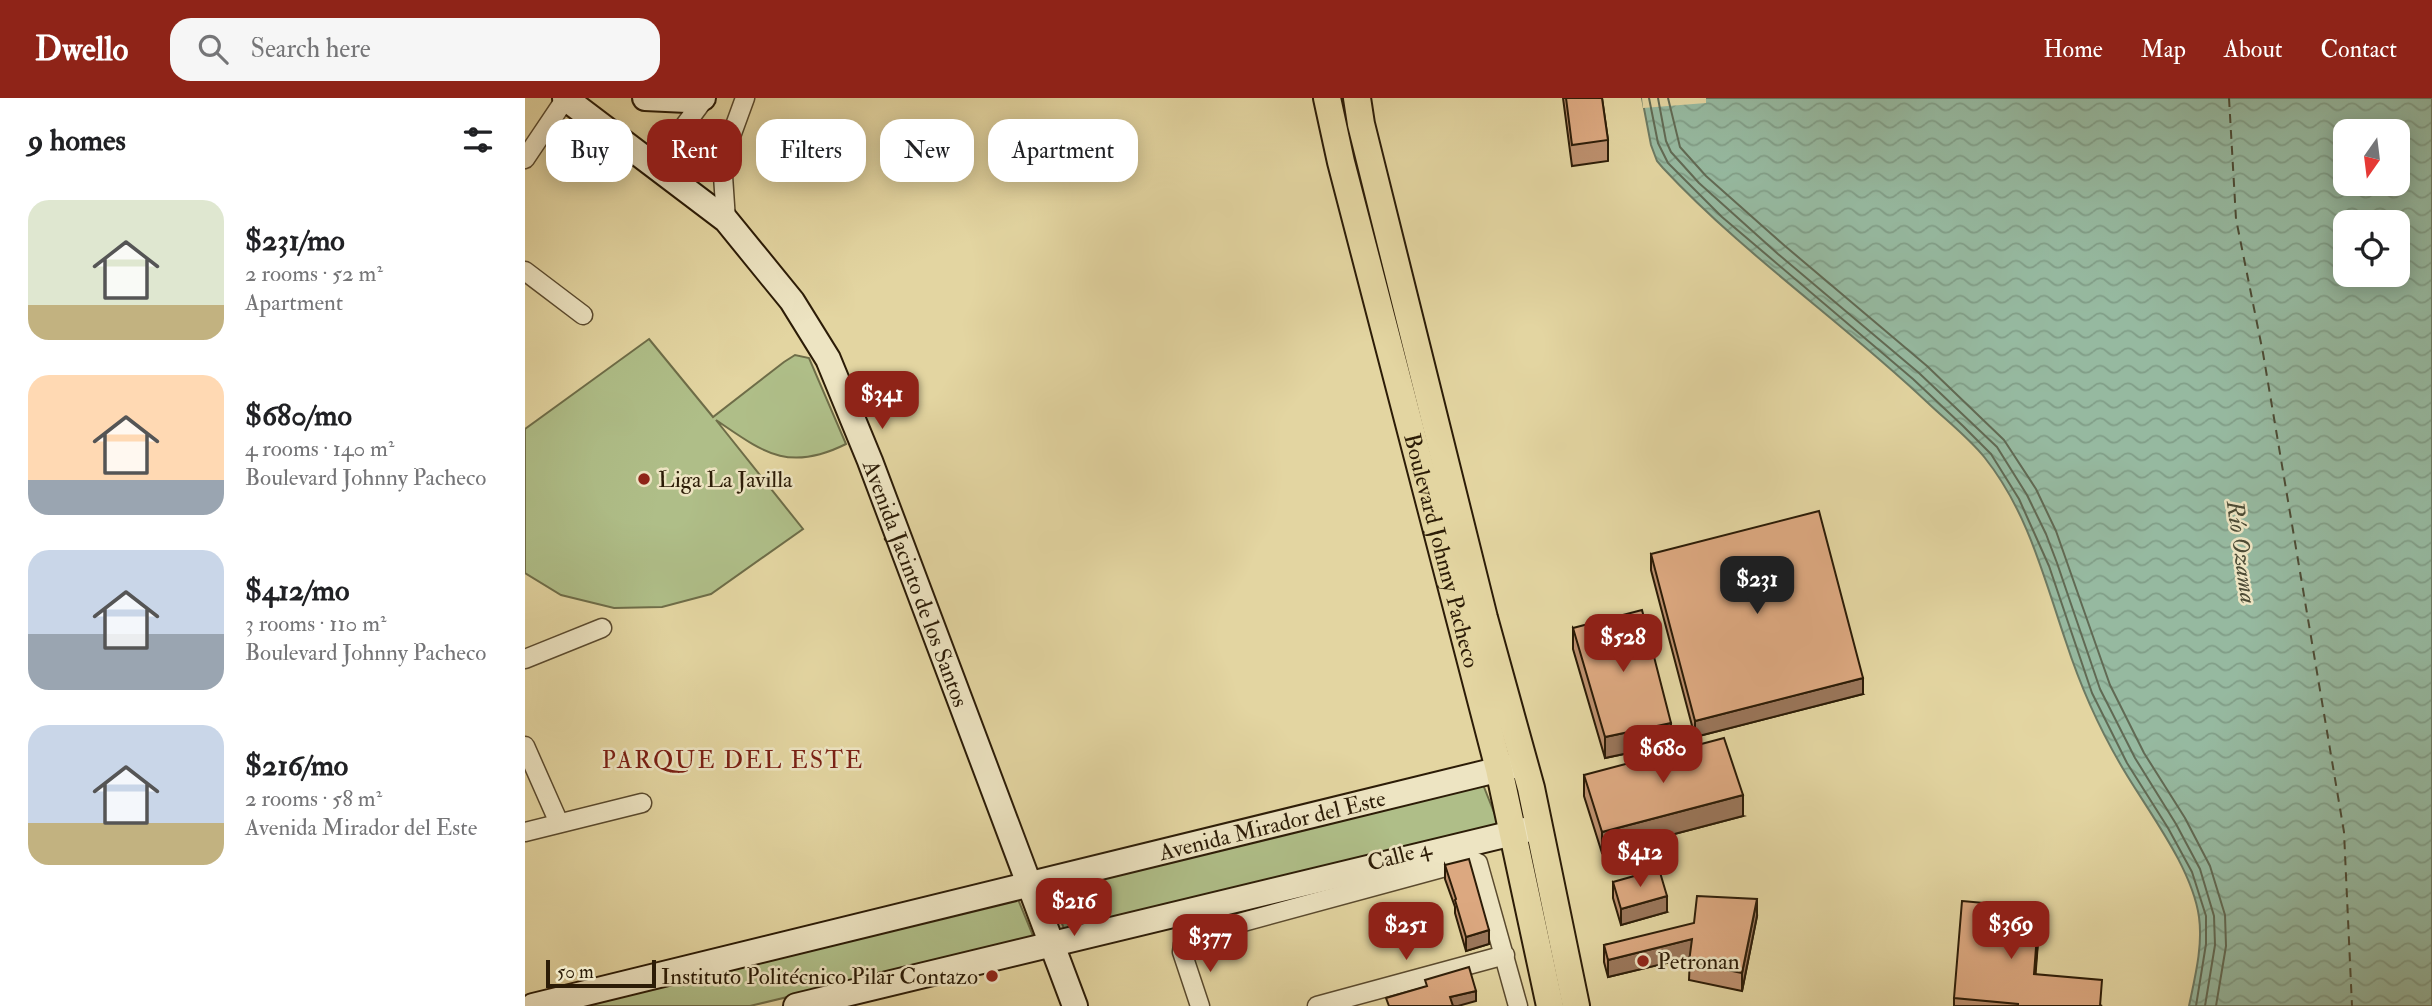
<!DOCTYPE html>
<html lang="en">
<head>
<meta charset="utf-8">
<style>
  :root { --surface:#fff; --page:#f6f6f6; --text:#202124; --muted:#757577; --accent:#8f2418 }
  body { margin:0; font-family:"IM FELL Double Pica",serif; background:var(--page); color:var(--text); height:100vh; display:flex; flex-direction:column; font-size:26px; white-space:nowrap }
  * { box-sizing:border-box; margin:0 }
  p { font-size:23px; color:var(--muted) }
  .icon { flex:none; width:38px; height:38px; fill:none; stroke:currentColor; stroke-width:2; stroke-linecap:round; stroke-linejoin:round }
  .map { position:relative; flex:1; overflow:hidden }
  .drawer { display:flex; flex-direction:column; background:var(--surface); width:525px }
  .drawer>* { flex:none }
  .top-card { position:absolute; left:21px; top:21px; width:665px; height:63px; display:flex; gap:14px }
  .needle { width:46px; rotate:194deg }
  .buttons { position:absolute; left:1808px; top:21px; display:grid; gap:14px }
  .buttons a { display:grid; place-items:center; width:77px; height:77px; border-radius:14px; background:var(--surface); box-shadow:0 4px 18px #0003; font-size:35px }
  .scale { position:absolute; left:21px; bottom:18px; width:110px; box-sizing:border-box; padding-left:7px; border:4px solid #2c1c07; border-top:0; font-size:19px; line-height:24px; white-space:nowrap; color:#2c1c07; -webkit-text-stroke:5px #ede4c2; paint-order:stroke }
  .price { position:absolute; translate:-50% -60px; padding:0 16px; border-radius:14px; background:var(--accent); color:#fff; font-size:23px; line-height:46px; filter:drop-shadow(0 2px 4px #0008) }
  .price::after { content:''; position:absolute; left:50%; top:42px; width:21px; height:16px; margin-left:-10px; background:inherit; clip-path:polygon(0 0,100% 0,50% 100%) }
  .price.on { background:#222; color:#fff }
  ul { padding:0; list-style:none }
  li { display:flex; align-items:center; gap:21px; height:175px; padding:0 28px }
  li span { display:grid; place-items:center; flex:none; width:196px; height:140px; border-radius:21px; color:#555 }
  li>.icon { margin-inline-start:auto }
  span .icon { width:84px; height:84px; fill:#fffc; stroke-width:1 }
  li b { font-size:30px }
  h2 { display:flex; justify-content:space-between; align-items:center; height:84px; padding:0 28px; font-size:30px }
  .pill { padding:0 24px; border-radius:21px; background:var(--surface); box-shadow:0 4px 18px #0003; font-size:24px; line-height:63px }
  .pill.on { background:var(--accent); color:#fff }
  header { display:flex; align-items:center; gap:42px; box-sizing:border-box; height:98px; padding:0 35px; background:var(--accent); color:#fff }
  header strong { font-size:33px }
  nav { display:flex; gap:38px; margin-inline-start:auto; font-size:24px }
  .search { width:490px; height:63px; background:var(--page); display:flex; align-items:center; gap:18px; box-sizing:border-box; padding:0 24px; border-radius:21px; color:var(--muted); font-size:26px }
  main { display:flex; flex:1; min-height:0 }
  .map>svg:first-child { display:block }
</style>
</head>
<body>
<header>
<strong>Dwello</strong>
<div class="search"><svg class="icon" aria-label="search" viewBox="0 0 24 24"><circle cx="10" cy="10" r="6"/><path d="M15 15l6 6"/></svg>Search here</div>
<nav><a>Home</a><a>Map</a><a>About</a><a>Contact</a></nav>
</header>
<main>
<section class="drawer">
<h2>9 homes<svg class="icon" aria-label="filters" viewBox="0 0 24 24"><path d="M4 7h16M4 17h16"/><circle cx="9" cy="7" r="2"/><circle cx="15" cy="17" r="2"/></svg></h2>
<ul>
<li><span style="background:linear-gradient(#dfe7d0 75%,#c2b280 0)"><svg class="icon" aria-label="home" viewBox="0 0 24 24"><path d="M3 11l9-7 9 7M6 9v11h12V9"/></svg></span><div><b>$231/mo</b><p>2 rooms · 52 m²</p><p>Apartment</p></div></li>
<li><span style="background:linear-gradient(#ffd9b3 75%,#9aa5b1 0)"><svg class="icon" aria-label="home" viewBox="0 0 24 24"><path d="M3 11l9-7 9 7M6 9v11h12V9"/></svg></span><div><b>$680/mo</b><p>4 rooms · 140 m²</p><p>Boulevard Johnny Pacheco</p></div></li>
<li><span style="background:linear-gradient(#c9d6e8 60%,#9aa5b1 0)"><svg class="icon" aria-label="home" viewBox="0 0 24 24"><path d="M3 11l9-7 9 7M6 9v11h12V9"/></svg></span><div><b>$412/mo</b><p>3 rooms · 110 m²</p><p>Boulevard Johnny Pacheco</p></div></li>
<li><span style="background:linear-gradient(#c9d6e8 70%,#c2b280 0)"><svg class="icon" aria-label="home" viewBox="0 0 24 24"><path d="M3 11l9-7 9 7M6 9v11h12V9"/></svg></span><div><b>$216/mo</b><p>2 rooms · 58 m²</p><p>Avenida Mirador del Este</p></div></li>
</ul>
</section>
<div class="map">
<svg width="1907" height="908" viewBox="0 0 1907 908">
  <defs>
    <pattern id="water-waves" width="16" height="10" patternUnits="userSpaceOnUse" patternTransform="scale(1.75)"><rect width="16" height="10" fill="#96b9a0"/><path d="M0 5q4-4 8 0t8 0" fill="none" stroke="#819e88"/></pattern>
  </defs>
  <rect width="100%" height="100%" fill="#e3d5a1"/>
  <filter id="stains"><feTurbulence type="fractalNoise" baseFrequency=".00286" numOctaves="4"/><feColorMatrix values="0 0 0 0 .2 0 0 0 0 .09 0 0 0 0 .02 0 0 0 .5 -.17"/></filter>
  <radialGradient id="worn" r=".72"><stop offset=".6" stop-color="#630" stop-opacity="0"/><stop offset="1" stop-color="#630" stop-opacity=".3"/></radialGradient>
  <g fill="#afbe88" stroke="#6e6d48" stroke-width="2">
    <path d="M124,241L188,319L259,264L270,257L284,260L321,346C263,375 238,354 191,322L278,431L186,496L137,509L89,510L36,497L0,475V331Z"/>
    <polygon points="957,684 974,727 540,833 521,786"/>
    <polygon points="490,794 509,840 225,908 26,908"/>
  </g>
  <path fill="url(#water-waves)" stroke="#6c7a63" stroke-width="2" fill-rule="evenodd" d="M1117,0H1907V908H1664C1670,879 1678,848 1674,819C1667,769 1622,712 1597,669C1574,630 1555,587 1541,544C1519,480 1503,414 1460,360C1444,340 1422,323 1403,305C1318,224 1219,157 1138,70L1132,63L1126,47ZM1820,33H1872V86H1820ZM1820,124H1872V177H1820Z"/>
  <polygon fill="#e3d5a1" points="1117,0 1181,0 1181,5 1118,10"/>
  <g fill="none" stroke-linecap="round" stroke-linejoin="round">
    <g stroke="#616a54" stroke-width="2">
      <polyline points="1124,0 1133,45 1143,65 1197,119 1388,281 1438,328 1466,356 1494,401 1524,468 1567,595 1602,665 1643,730 1667,774 1681,818 1681,846 1671,908"/>
      <polyline points="1133,0 1141,43 1146,54 1174,85 1253,156 1394,275 1472,349 1502,397 1521,436 1532,465 1575,591 1610,660 1651,726 1675,771 1689,818 1690,847 1680,908"/>
      <polyline points="1143,0 1155,49 1181,78 1260,148 1402,268 1479,342 1511,391 1531,433 1585,587 1619,655 1660,720 1685,768 1700,817 1701,848 1691,908"/>
    </g>
    <polyline stroke="#4c4b35" stroke-width="2" stroke-dasharray="9 7" stroke-linecap="butt" points="1704,0 1711,121 1738,255 1819,734 1827,908"/>
    <g stroke="#5a4a2e" stroke-width="21">
      <g id="street">
        <polyline points="0,61 41,0"/>
        <polyline points="133,70 140,54 180,0"/>
        <polyline points="201,122 197,63 220,0"/>
        <polyline points="0,173 58,217"/>
        <polyline points="0,561 77,530"/>
        <polyline points="0,648 34,725"/>
        <polyline points="0,734 117,705"/>
        <polyline points="675,908 657,854 658,846 663,839 946,762 953,765 993,908"/>
        <polyline points="792,908 980,857"/>
      </g>
    </g>
    <g stroke="#2c1c07" stroke-width="28">
      <g id="secondary">
        <path id="s1" d="M40,0L201,122L267,203L303,261L345,363L550,908"/>
        <polyline points="120,0 162,2 178,0"/>
        <path id="s2" d="M8,908L992,667"/>
        <polyline points="271,908 1005,731"/>
      </g>
    </g>
    <g stroke="#2c1c07" stroke-width="30">
      <g id="primary">
        <path id="s3" d="M802,0L816,64L974,671L1025,908"/>
        <polyline points="832,0 836,26 959,520 1006,690 1051,908"/>
      </g>
    </g>
    <use href="#street" stroke="#ede4c2" stroke-width="18"/>
    <use href="#secondary" stroke="#ede4c2" stroke-width="24"/>
    <use href="#primary" stroke="#e3d5a1" stroke-width="26"/>
  </g>
  <g fill="#bd906e" stroke="#2c1c07" stroke-width="2">
    <polygon points="1038,0 1077,0 1083,42 1083,63 1047,68"/>
    <polygon points="1126,456 1338,596 1170,639 1126,472"/>
    <polygon points="1048,530 1146,646 1080,660 1048,551"/>
    <polygon points="1059,677 1218,718 1077,755 1059,698"/>
    <polygon points="920,767 964,846 941,853 930,815 930,809 920,781"/>
    <polygon points="1088,784 1142,814 1096,827 1088,800"/>
    <polygon points="1232,818 1217,893 1164,882 1165,859 1083,879 1079,864 1079,847"/>
    <polygon points="1514,831 1510,876 1577,908 1429,908 1429,900"/>
  </g>
  <g fill="#9a765a" stroke="#2c1c07" stroke-width="2">
    <polygon points="1338,580 1338,596 1170,639 1170,623"/>
    <polygon points="1146,625 1146,646 1080,660 1080,639"/>
    <polygon points="1218,697 1218,718 1077,755 1077,734"/>
    <polygon points="1142,798 1142,814 1096,827 1096,811"/>
    <polygon points="1232,801 1232,818 1217,893 1217,875"/>
    <polygon points="1514,810 1514,831 1509,897 1509,876"/>
    <polygon points="964,832 964,846 941,853 941,839"/>
    <polygon points="1167,841 1167,859 1083,879 1083,862"/>
    <polygon points="951,893 951,903 933,908 925,908 925,899"/>
  </g>
  <g fill="#dca880" stroke="#2c1c07" stroke-width="2">
    <polygon points="1041,0 1077,0 1083,42 1047,47"/>
    <polygon points="1294,413 1338,580 1170,623 1126,456"/>
    <polygon points="1117,512 1146,625 1080,639 1048,530"/>
    <polygon points="1199,640 1218,697 1077,734 1059,677"/>
    <polygon points="944,761 964,832 941,839 930,802 931,801 920,767"/>
    <polygon points="1134,771 1142,798 1096,811 1088,784"/>
    <polygon points="1172,798 1232,801 1217,875 1164,864 1167,841 1083,862 1079,847 1169,825"/>
    <polygon points="1437,803 1514,810 1509,876 1577,882 1575,908 1493,908 1493,906 1429,900"/>
    <polygon points="944,869 951,893 925,899 928,908 864,908 861,900 902,888 900,882"/>
  </g>
  <g fill="#8f2418" stroke="#ede4c2" stroke-width="2.5">
    <circle cx="119" cy="381" r="7"/>
    <circle cx="1118" cy="863" r="7"/>
    <circle cx="467" cy="878" r="7"/>
  </g>
  <g text-anchor="middle" stroke-width="5" stroke-linejoin="round" paint-order="stroke">
    <g font-size="23" fill="#2c1c07" stroke="#ede4c2" text-anchor="start">
      <text x="133" y="389">Liga La Javilla</text>
      <text x="1132" y="871">Petronan</text>
      <text x="453" y="886" text-anchor="end">Instituto Politécnico Pilar Contazo</text>
    </g>
    <g font-size="23" fill="#2c1c07" stroke="#ede4c2">
      <text dy="8" stroke="none"><textPath href="#s3" startOffset="467">Boulevard Johnny Pacheco</textPath></text>
      <text dy="8" stroke="none"><textPath href="#s1" startOffset="616">Avenida Jacinto de los Santos</textPath></text>
      <text dy="8" stroke="none"><textPath href="#s2" startOffset="761">Avenida Mirador del Este</textPath></text>
      <text transform="translate(874 757) rotate(-15)" y="8">Calle 4</text>
    </g>
    <g font-size="24" font-style="italic" fill="#4c4b35" stroke="#ede4c2">
      <text transform="translate(1717 454) rotate(82)" y="8">Río Ozama</text>
    </g>
    <g font-size="24" letter-spacing="2" fill="#7a1f14" stroke="#ede4c2">
      <text x="208" y="670">PARQUE DEL ESTE</text>
    </g>
  </g>
  <rect width="100%" height="100%" filter="url(#stains)"/>
  <rect width="100%" height="100%" fill="url(#worn)"/>
</svg>
<div class="buttons">
<a><svg class="needle" viewBox="-14 -14 28 28"><path d="M0-13l5 13h-10z" fill="#e53935"/><path d="M0 13l5-13h-10z" fill="#757577"/></svg></a>
<a><svg class="icon" aria-label="locate" viewBox="0 0 24 24"><circle cx="12" cy="12" r="6"/><path d="M12 2v4M12 18v4M2 12h4M18 12h4"/></svg></a>
</div>
<div class="scale">50 m</div>
<b class="price" style="left:357px;top:333px">$341</b>
<b class="price on" style="left:1232px;top:518px">$231</b>
<b class="price" style="left:1098px;top:576px">$528</b>
<b class="price" style="left:1138px;top:687px">$680</b>
<b class="price" style="left:1115px;top:791px">$412</b>
<b class="price" style="left:549px;top:840px">$216</b>
<b class="price" style="left:1486px;top:863px">$369</b>
<b class="price" style="left:881px;top:864px">$251</b>
<b class="price" style="left:685px;top:876px">$377</b>
<div class="top-card">
<a class="pill">Buy</a>
<a class="pill on">Rent</a>
<a class="pill">Filters</a>
<a class="pill">New</a>
<a class="pill">Apartment</a>
</div>
</div>
</main>
</body>
</html>
